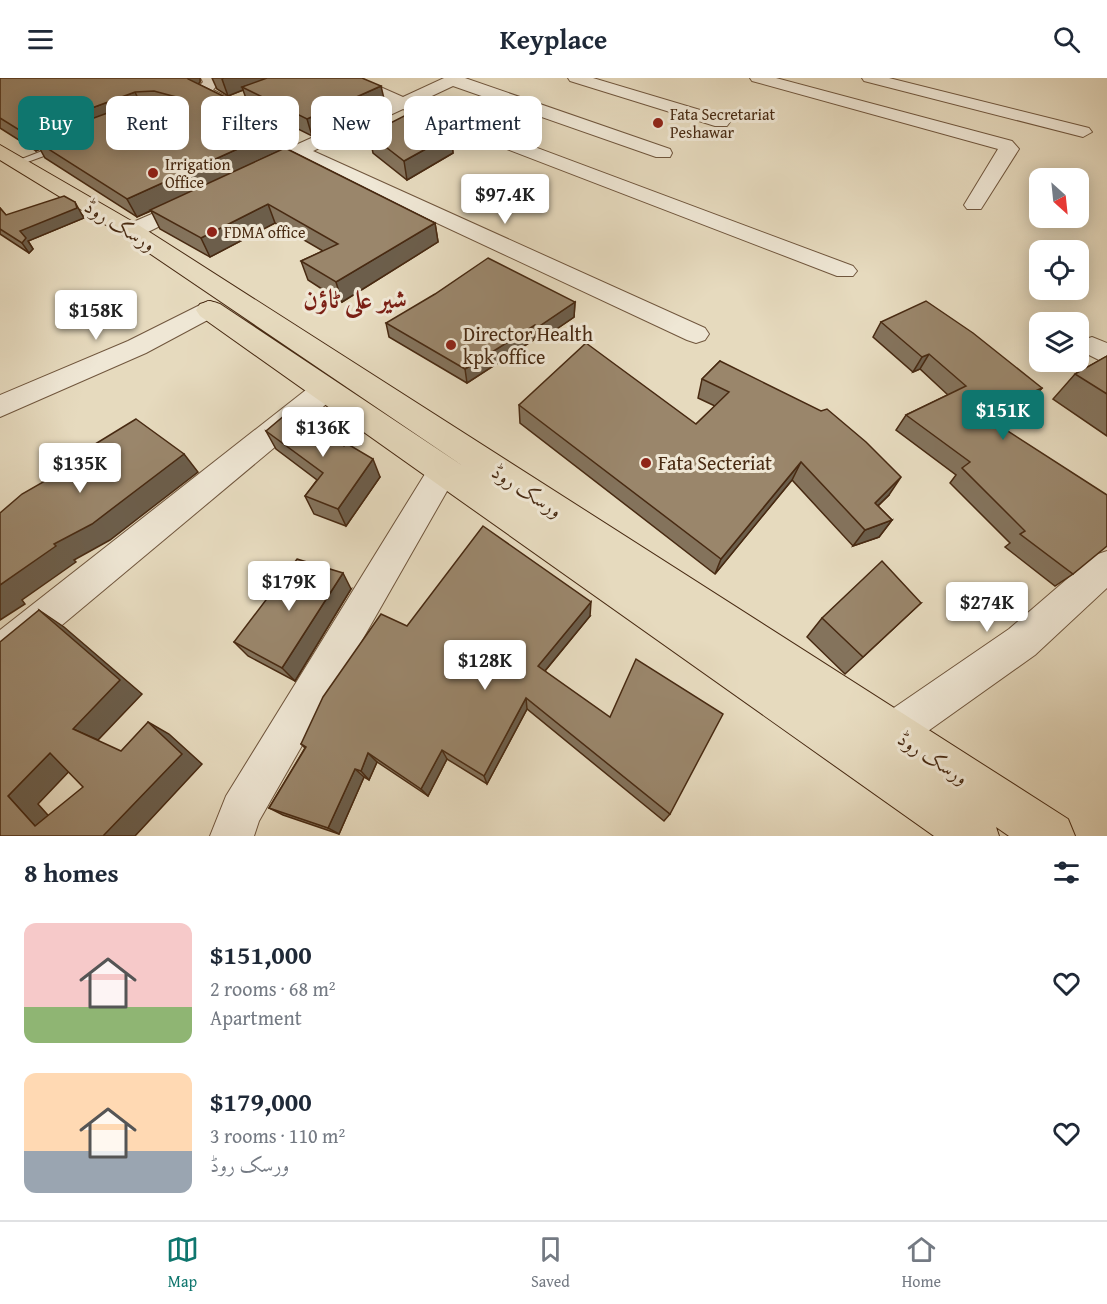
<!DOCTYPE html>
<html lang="en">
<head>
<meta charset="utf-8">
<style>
  :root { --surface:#fff; --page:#f6f6f7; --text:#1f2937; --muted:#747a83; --line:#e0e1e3; --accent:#0f766e }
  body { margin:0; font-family:"Gentium Book Plus",Amiri,serif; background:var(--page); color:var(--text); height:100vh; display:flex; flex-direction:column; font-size:22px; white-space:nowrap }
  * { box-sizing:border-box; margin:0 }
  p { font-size:20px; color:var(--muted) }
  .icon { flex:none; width:33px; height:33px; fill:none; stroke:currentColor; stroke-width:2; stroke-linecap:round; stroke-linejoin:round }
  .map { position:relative; height:758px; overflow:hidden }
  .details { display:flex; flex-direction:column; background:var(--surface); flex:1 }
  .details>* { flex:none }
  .banner { position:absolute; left:18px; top:18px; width:600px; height:54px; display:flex; gap:12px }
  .needle { width:39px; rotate:153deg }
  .buttons { position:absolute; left:1029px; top:90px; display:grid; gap:12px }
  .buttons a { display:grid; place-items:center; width:60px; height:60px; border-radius:12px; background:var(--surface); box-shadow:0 3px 15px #0003; font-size:30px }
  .price { position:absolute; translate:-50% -51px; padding:0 14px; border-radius:6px; background:#fff; color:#222; font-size:20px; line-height:39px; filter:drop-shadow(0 2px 3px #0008) }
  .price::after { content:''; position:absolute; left:50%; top:36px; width:18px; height:14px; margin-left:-9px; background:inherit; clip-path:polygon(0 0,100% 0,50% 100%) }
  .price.current { background:var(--accent); color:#fff }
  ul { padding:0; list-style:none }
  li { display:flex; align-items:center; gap:18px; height:150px; padding:0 24px }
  li span { display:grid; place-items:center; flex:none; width:168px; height:120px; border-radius:12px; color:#555 }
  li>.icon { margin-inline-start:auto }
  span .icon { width:72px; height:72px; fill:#fffc; stroke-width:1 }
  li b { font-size:26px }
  h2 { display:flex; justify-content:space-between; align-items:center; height:72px; padding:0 24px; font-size:26px }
  .chip { padding:0 21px; border-radius:12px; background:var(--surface); box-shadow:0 3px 15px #0003; font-size:21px; line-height:54px }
  .chip.current { background:var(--accent); color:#fff }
  header { display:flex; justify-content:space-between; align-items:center; height:78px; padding:0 24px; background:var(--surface); font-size:27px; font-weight:600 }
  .dock { display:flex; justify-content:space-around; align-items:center; height:84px; border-top:2px solid var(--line); background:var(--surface); font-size:16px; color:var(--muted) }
  .dock a { display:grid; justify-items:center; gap:3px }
  .dock .current { color:var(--accent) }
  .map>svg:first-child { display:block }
</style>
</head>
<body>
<header><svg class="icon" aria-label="menu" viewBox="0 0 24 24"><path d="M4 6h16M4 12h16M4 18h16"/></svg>Keyplace<svg class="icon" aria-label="search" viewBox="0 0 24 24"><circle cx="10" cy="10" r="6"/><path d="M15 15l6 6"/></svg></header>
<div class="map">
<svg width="1107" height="758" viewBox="0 0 1107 758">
  <rect width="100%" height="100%" fill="#e6dabe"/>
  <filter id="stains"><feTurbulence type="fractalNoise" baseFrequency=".00333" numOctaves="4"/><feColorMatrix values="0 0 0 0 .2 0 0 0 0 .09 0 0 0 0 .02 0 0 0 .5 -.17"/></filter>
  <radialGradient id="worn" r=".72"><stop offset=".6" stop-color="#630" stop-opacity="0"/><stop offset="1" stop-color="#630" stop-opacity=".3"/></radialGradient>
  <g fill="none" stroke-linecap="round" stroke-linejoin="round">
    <g stroke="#70563d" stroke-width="2">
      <polygon id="service" points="60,66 65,69 63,71 22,86 14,84"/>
    </g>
    <g stroke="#70563d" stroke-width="2">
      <g id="minor">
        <polygon points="201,0 217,0 219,5 213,12 241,26 244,30 241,34 229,34 196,16 194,13 203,4"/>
        <polygon points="339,0 360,0 403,19 444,0 465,0 670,71 672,75 670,79 656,79 453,8 417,25 853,188 857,193 853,198 837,198 403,31 313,73 705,250 709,256 705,262 696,265 687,262 298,80 285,85 278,83 276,79 278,75 389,25"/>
        <polygon points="568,0 593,0 727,40 730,44 727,48 715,48 570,3"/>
        <polygon points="750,0 776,0 1012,63 1019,71 981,131 967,131 964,127 998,71 752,3"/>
        <polygon points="862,0 889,0 1089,50 1092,54 1083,59 864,3"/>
        <polygon points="191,119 198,121 201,125 198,129 140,158 124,158 121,153 124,148"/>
        <polygon points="208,223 217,225 220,231 217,237 146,275 0,339 0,317 128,263"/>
        <polygon points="1092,259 1107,265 1107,286 1083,274 1079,268 1083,262"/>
        <polygon points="326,301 336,304 340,311 336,318 13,588 0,593 0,552 316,304"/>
        <polygon points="444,380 455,383 459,392 259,743 254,758 210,758 226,718 433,383"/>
        <polygon points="1107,473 1107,510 1035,577 907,668 893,674 879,668 873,654 879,640 1009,551 1095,477"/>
      </g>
    </g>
    <g stroke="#482a12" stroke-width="2">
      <polygon id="primary" points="0,67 140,148 1068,741 1075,758 1009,758 996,749 999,758 934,758 200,238 196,232 200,226 210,223 220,226 463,388 124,158 0,82"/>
    </g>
    <use href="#service" fill="#efe7d5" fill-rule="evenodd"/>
    <use href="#minor" fill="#efe7d5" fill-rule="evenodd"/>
    <use href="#primary" fill="#e6dabe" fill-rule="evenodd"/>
  </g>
  <g fill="#84735c" stroke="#482a12" stroke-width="1.5" fill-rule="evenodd">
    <path d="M0,0H200V4L198,6L286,49L292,67L285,70L435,145L438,164L342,224L308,202L301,183L323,173L275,145L210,179L160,151L151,133L137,139L45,80L40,71L36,73L0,50ZM171,32L184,36L175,40Z"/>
    <polygon points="212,0 362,0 385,25 312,58 248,26 243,12 228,18 217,11"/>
    <polygon points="369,56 451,57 453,75 407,102 373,75"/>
    <polygon points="0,130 6,137 81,135 84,140 28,163 33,171 29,175 0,156"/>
    <polygon points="575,224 574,239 539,263 535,261 467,305 389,259 386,245"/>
    <polygon points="881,244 1042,310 1029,325 991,343 1073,496 1055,508 1005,469 1010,465 950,405 956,397 896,352 906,337 948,317 920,291 913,294 873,259"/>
    <polygon points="1107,278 1107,358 1053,321 1075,296"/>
    <polygon points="720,283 889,417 878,428 892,442 879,459 853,468 792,402 715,496 520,345 519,327 696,346 715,328 698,320 702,301"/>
    <polygon points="266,353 380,399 346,448 314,436 305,418 317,402 276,371"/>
    <polygon points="351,511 295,603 248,578 234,564"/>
    <polygon points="921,525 845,596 807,559 822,540"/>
    <polygon points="590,538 545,593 670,736 664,743 527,631 487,706 447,681 428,718 377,684 369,702 364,699 339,756 283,737 269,730 305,670 301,666 407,548"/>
  </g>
  <g fill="#6c5e4b" stroke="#482a12" stroke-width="1.5">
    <polygon points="186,0 200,0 200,4 192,13"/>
    <polygon points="224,0 276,0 242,9 243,12 228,18 222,1"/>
    <polygon points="381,8 385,25 312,58 307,41"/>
    <polygon points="135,14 143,31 34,62 40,71 36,73 24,55"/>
    <polygon points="171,32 179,49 137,74 128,56 129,48"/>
    <polygon points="286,49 292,67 137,139 127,121"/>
    <polygon points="451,57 453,75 407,102 404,83"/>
    <polygon points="75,124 81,135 84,140 28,163 33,171 29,175 22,165 20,153"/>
    <polygon points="268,126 275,145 210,179 201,160"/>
    <polygon points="435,145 438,164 342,224 336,204"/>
    <polygon points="575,224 574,239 539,263 538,249"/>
    <polygon points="535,247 535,261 467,305 465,291"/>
    <polygon points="929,276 920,291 913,294 922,279"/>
    <polygon points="1042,310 1029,325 971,352 983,337"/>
    <polygon points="184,376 198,394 110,462 74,482 76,484 22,522 25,526 0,542 0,507 54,466"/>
    <polygon points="373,381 380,399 346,448 338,431"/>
    <polygon points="801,384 792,402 715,496 721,481"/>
    <polygon points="901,399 889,417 863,442 875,425"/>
    <polygon points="892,442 879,459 853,468 865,452"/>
    <polygon points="343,495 351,511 295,603 282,590"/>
    <polygon points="591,524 590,538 539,600 538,588"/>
    <polygon points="39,532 64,549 142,616 98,662 73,651"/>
    <polygon points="526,620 527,631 487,706 484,698"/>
    <polygon points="148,644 169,656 202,686 135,758 103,758"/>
    <polygon points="442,672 447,681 428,718 421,711"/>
    <polygon points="50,675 77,685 38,726 64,755 35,748 8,718"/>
    <polygon points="368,675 377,684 369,702 361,693"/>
    <polygon points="355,691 364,699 339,756 328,750"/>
  </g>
  <g fill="#9a866b" stroke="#482a12" stroke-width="1.5" fill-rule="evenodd">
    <polygon points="0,0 187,0 188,1 286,49 127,121 34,62 140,23 168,27 171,32 129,48 128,56 137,56 184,36 185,33 176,19 154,13 135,14 24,55 0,40"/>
    <polygon points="267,0 362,0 381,8 307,41 242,9"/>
    <polygon points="406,37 451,57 404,83 369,56"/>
    <polygon points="285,70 435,145 336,204 301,183 338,166 268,126 201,160 150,132"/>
    <polygon points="64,118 75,124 77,130 20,153 26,160 22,165 0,151 0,130 6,137"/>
    <polygon points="488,180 575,224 538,249 535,247 465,291 386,245 435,216"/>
    <polygon points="926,223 973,255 1042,310 983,337 1107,417 1107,468 1073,496 1020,456 1025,453 962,390 970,384 906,337 966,308 929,276 922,279 881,244"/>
    <polygon points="586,265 696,346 729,314 702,301 720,283 821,333 827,331 866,364 901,399 875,425 892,442 865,452 801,384 721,481 519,327"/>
    <polygon points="1107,278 1107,316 1075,296"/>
    <polygon points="291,332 344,368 346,365 373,381 338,431 305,418 323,395 266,353"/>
    <polygon points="136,341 184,376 92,446 54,466 56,468 0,507 0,435 22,416 78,384 74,379"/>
    <polygon points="483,448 591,524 538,588 610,639 636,581 723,636 670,736 526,620 484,698 442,672 421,711 368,675 361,693 355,691 328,750 269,730 306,669 301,666 323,619 381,536 407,548"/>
    <polygon points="297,481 343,495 282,590 234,564"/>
    <polygon points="882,483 921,525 863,579 822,540"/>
    <path d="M39,532L120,602L73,651L121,673L148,644L182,676L103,758H0V564ZM50,675L83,709L35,748L8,718Z"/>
  </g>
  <g fill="#8f2418" stroke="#efe7d5" stroke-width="2">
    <circle cx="658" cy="45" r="6"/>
    <circle cx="153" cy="95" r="6"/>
    <circle cx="212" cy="154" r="6"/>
    <circle cx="451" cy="267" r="6"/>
    <circle cx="646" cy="385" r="6"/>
  </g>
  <g text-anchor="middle" stroke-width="6" stroke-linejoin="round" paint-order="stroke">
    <g font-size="16" fill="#482a12" stroke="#efe7d5" text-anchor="start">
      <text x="670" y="42">Fata Secretariat<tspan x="670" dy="18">Peshawar</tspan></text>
      <text x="165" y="92">Irrigation<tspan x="165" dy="18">Office</tspan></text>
      <text x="224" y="160">FDMA office</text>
    </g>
    <g font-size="20" fill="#482a12" stroke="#efe7d5">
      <text transform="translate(120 147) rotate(32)" y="7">ورسک روڈ</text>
      <text transform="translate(527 413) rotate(33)" y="7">ورسک روڈ</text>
      <text transform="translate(933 680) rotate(33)" y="7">ورسک روڈ</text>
    </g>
    <g font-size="20" fill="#482a12" stroke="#efe7d5" text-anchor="start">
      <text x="463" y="263">Director Health<tspan x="463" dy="23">kpk office</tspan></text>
      <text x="658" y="392">Fata Secteriat</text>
    </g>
    <g font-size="26" font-weight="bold" fill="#7a1f14" stroke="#efe7d5">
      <text x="355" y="230">شیر علی ٹاؤن</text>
    </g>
  </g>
  <rect width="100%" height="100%" filter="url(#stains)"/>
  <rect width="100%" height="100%" fill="url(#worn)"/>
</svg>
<div class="buttons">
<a><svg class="needle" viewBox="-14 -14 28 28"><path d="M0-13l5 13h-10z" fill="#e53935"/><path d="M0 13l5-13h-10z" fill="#747a83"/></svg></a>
<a><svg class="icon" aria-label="locate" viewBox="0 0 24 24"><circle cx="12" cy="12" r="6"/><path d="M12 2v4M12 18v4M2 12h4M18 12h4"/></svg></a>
<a><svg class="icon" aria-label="layers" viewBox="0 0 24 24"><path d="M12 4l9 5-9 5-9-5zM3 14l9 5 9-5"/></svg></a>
</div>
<b class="price" style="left:505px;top:147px">$97.4K</b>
<b class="price" style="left:96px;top:263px">$158K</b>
<b class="price current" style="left:1003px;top:363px">$151K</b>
<b class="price" style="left:323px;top:380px">$136K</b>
<b class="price" style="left:80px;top:416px">$135K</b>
<b class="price" style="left:289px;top:534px">$179K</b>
<b class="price" style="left:987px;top:555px">$274K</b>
<b class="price" style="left:485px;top:613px">$128K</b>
<div class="banner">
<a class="chip current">Buy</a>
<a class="chip">Rent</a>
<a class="chip">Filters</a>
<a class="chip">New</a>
<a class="chip">Apartment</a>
</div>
</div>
<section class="details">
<h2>8 homes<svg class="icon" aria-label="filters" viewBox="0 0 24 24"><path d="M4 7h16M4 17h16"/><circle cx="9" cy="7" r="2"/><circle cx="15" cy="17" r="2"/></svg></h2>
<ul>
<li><span style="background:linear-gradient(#f6c9c9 70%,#8fb573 0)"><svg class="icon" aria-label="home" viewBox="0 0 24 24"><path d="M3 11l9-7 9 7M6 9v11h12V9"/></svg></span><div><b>$151,000</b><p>2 rooms · 68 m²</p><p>Apartment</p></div><svg class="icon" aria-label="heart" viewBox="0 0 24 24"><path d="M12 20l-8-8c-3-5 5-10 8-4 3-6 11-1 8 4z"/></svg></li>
<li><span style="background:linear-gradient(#ffd9b3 65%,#9aa5b1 0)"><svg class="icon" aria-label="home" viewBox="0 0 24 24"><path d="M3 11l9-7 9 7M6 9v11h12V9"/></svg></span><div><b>$179,000</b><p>3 rooms · 110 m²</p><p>ورسک روڈ</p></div><svg class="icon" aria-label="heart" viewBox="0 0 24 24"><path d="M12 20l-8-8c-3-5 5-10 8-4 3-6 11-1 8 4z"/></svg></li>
</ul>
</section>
<nav class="dock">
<a class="current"><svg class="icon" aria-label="map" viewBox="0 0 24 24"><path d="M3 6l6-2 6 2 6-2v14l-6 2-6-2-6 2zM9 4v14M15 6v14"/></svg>Map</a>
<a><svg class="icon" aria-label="saved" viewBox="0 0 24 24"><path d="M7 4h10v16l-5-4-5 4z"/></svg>Saved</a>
<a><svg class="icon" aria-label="home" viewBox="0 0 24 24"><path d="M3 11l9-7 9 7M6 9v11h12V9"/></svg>Home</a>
</nav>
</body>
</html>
